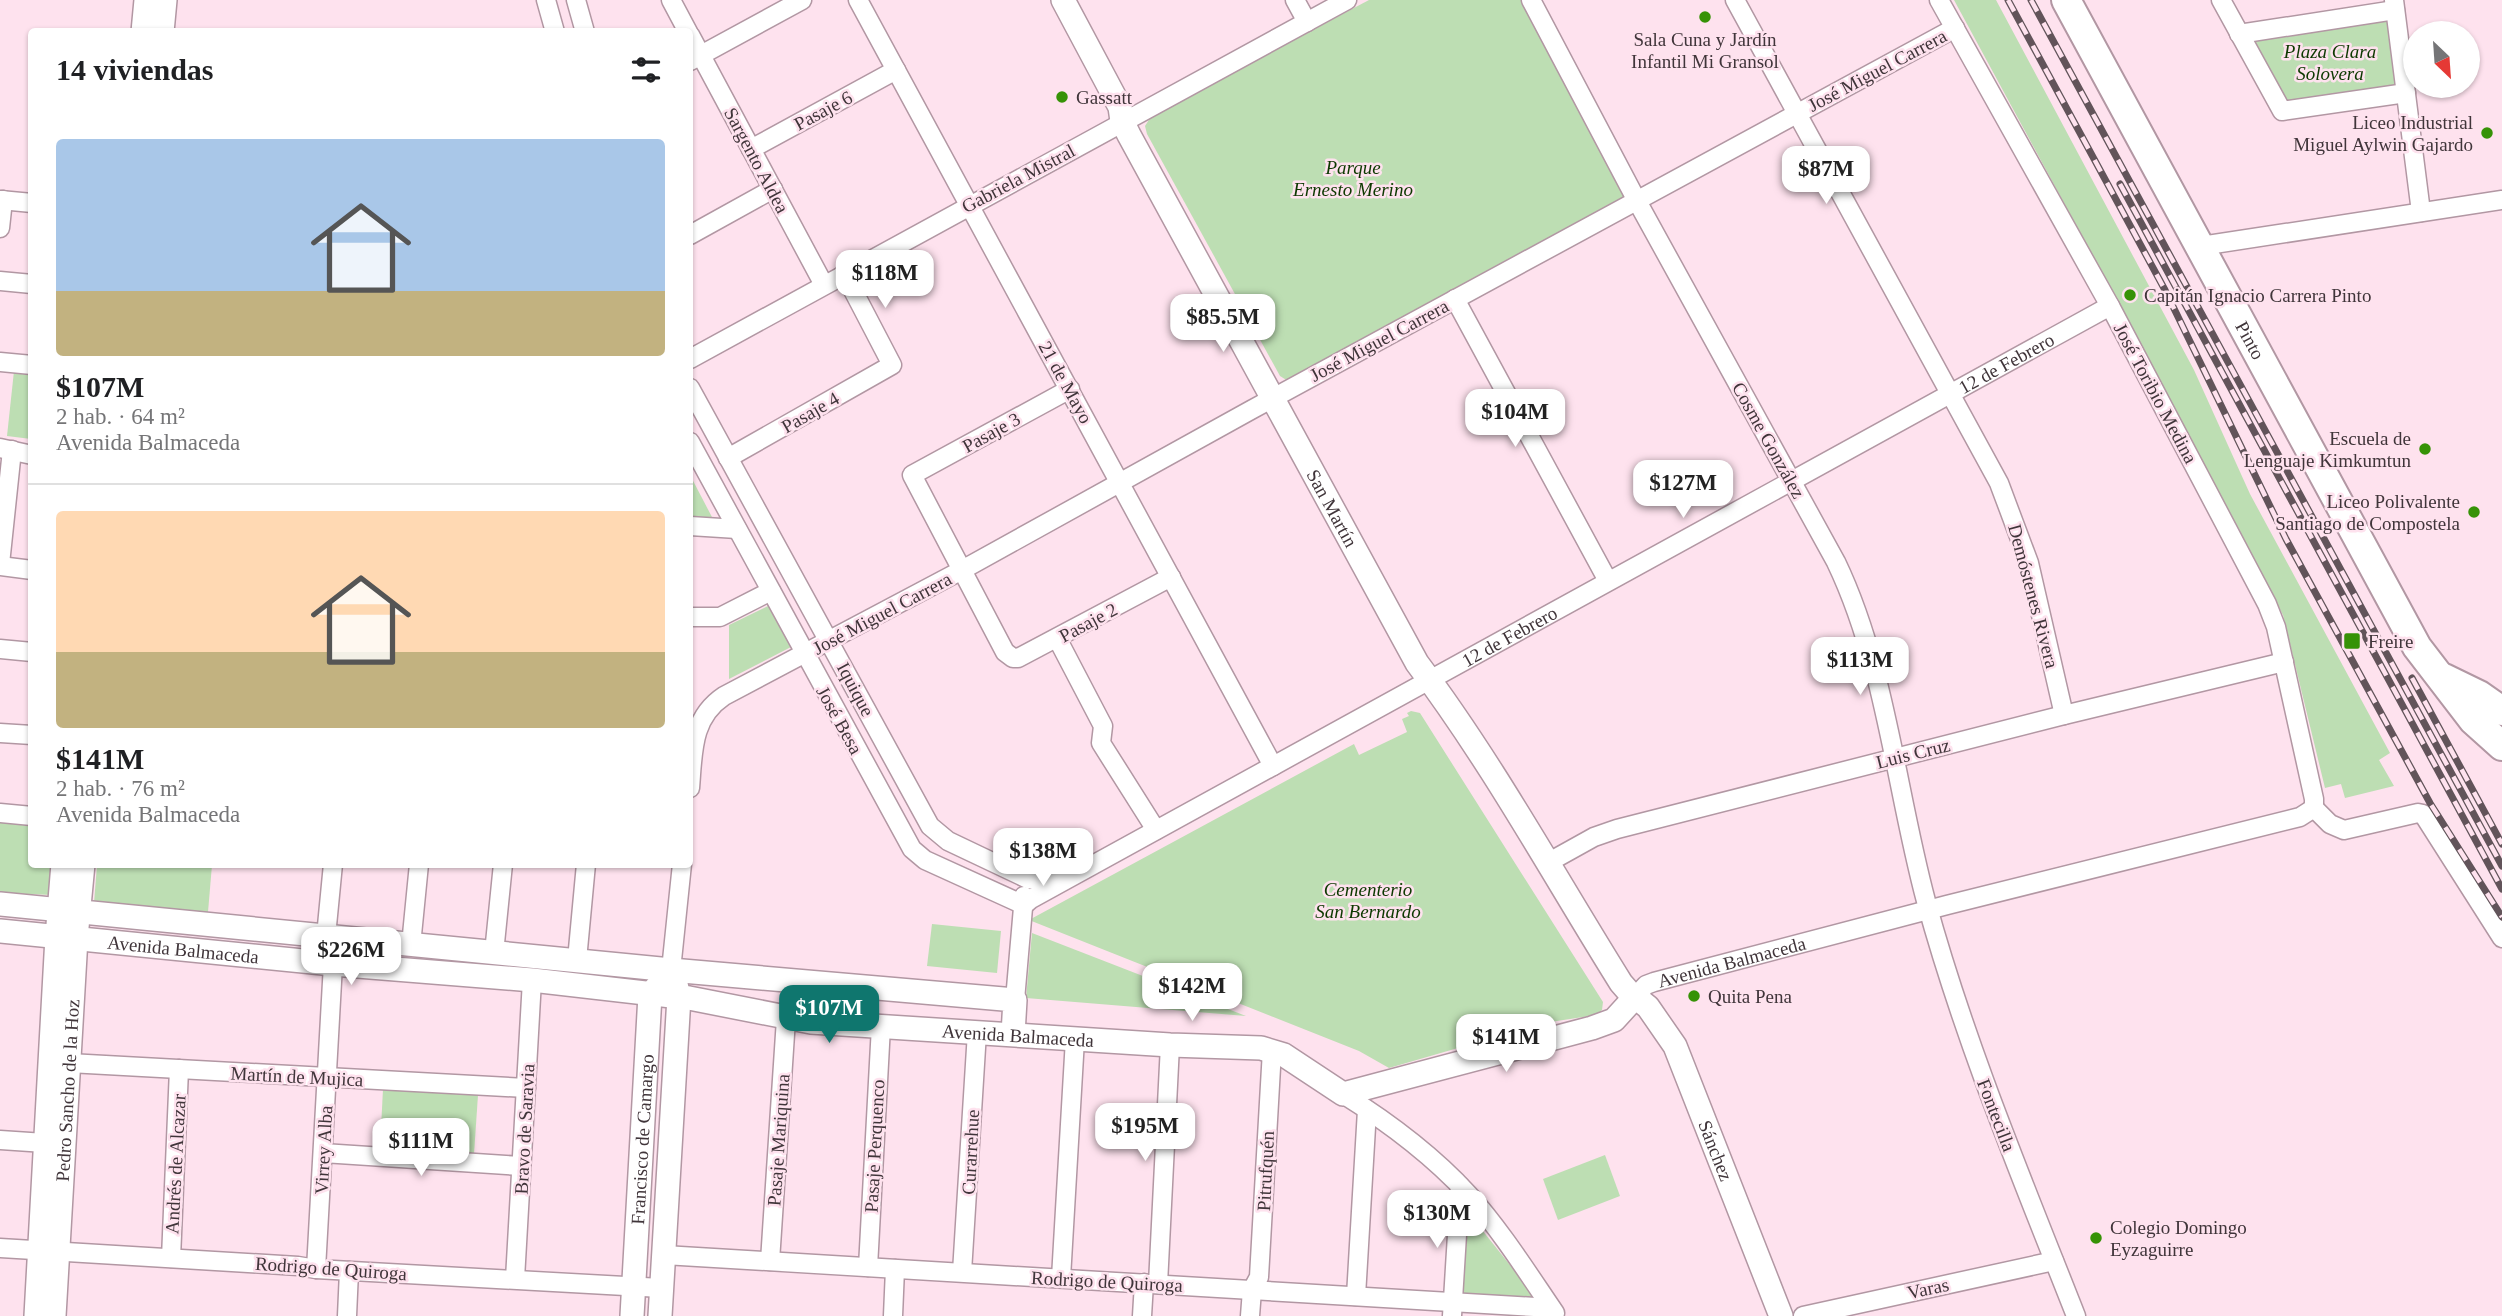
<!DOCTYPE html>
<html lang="es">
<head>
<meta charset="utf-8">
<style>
  :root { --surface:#fff; --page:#f6f6f6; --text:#202124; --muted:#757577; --line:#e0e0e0; --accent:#0f766e }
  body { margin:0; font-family:"Times New Roman",serif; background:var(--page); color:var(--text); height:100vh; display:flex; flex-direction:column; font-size:26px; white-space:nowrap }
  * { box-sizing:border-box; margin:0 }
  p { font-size:23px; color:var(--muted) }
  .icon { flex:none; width:38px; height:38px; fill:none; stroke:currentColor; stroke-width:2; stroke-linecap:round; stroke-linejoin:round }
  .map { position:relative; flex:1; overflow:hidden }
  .sheet { position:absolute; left:28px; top:28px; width:665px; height:840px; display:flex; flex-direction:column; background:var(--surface); border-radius:7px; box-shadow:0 2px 5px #0004 }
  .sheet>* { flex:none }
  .needle { width:46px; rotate:155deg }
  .fabs { position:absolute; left:2403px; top:21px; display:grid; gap:14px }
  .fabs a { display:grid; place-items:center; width:77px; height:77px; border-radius:50%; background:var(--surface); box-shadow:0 2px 5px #0004; font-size:35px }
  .price { position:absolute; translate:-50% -60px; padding:0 16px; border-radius:14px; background:#fff; color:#222; font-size:23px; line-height:46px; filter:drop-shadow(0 2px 4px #0008) }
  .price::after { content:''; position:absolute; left:50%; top:42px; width:21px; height:16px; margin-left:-10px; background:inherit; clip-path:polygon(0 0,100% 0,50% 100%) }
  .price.active { background:var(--accent); color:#fff }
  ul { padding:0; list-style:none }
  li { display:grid; align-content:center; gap:14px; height:371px; padding:0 28px }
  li+li { border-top:2px solid var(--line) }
  li span { display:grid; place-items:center; height:217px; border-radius:7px; color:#555 }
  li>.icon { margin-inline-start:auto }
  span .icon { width:126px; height:126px; fill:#fffc; stroke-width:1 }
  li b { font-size:30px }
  h2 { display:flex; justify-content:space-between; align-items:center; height:84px; padding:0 28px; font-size:30px }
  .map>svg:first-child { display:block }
</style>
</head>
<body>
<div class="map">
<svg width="2502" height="1316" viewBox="0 0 2502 1316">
  <rect width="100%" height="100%" fill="#fee2ee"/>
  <g fill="#bddeb3">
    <polygon points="1369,0 1522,0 1624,188 1625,199 1288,381 1280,376 1147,134 1145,126 1152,115"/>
    <polygon points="1954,0 1996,0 2194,370 2250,494 2390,753 2379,760 2394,786 2345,798 2341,784 2325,788 2283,615 2124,314"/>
    <polygon points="2387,13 2399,92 2288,109 2248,34"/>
    <polygon points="14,371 31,373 31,439 7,436"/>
    <polygon points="690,475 713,519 690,517"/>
    <polygon points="770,605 791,647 729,679 729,625"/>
    <polygon points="1411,711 1420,713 1603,1002 1602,1010 1596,1015 1544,1023 1389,1068 1359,1051 1029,920 1354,744 1359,755 1407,732 1402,719 1409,716 1407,713"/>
    <polygon points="0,820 31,823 32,864 55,865 53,895 0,893"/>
    <polygon points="97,865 212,865 208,912 94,903"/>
    <polygon points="932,924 1001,931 997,973 927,966"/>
    <polygon points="1032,933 1246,1016 1026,998"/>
    <polygon points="383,1089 478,1095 474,1154 380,1148"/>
    <polygon points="1605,1155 1620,1196 1558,1220 1543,1179"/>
    <polygon points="1466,1210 1538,1300 1462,1294"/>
  </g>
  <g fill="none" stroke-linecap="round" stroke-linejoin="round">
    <g stroke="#b297a3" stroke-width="21">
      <g id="minor">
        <polyline points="546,0 555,32"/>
        <polyline points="576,0 585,32"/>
        <polyline points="671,0 688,32"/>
        <polyline points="858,0 1273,766"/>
        <polyline points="1295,0 1307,22"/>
        <path d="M1531,0L1637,201L1836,562C1886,666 1896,790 1926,901C1965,1043 2022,1179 2076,1316"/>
        <polyline points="1735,0 1999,483 2029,563 2064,715"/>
        <polyline points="1939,0 2110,306 2267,604 2276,627 2314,799 2314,808"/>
        <polyline points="2221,0 2282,111 2406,93"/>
        <polyline points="2394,0 2421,212"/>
        <polyline points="2239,34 2395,10"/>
        <polyline points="690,35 824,285"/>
        <polyline points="690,61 802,0"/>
        <polyline points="751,149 896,70"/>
        <polyline points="0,200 32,203"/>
        <polyline points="0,228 3,200"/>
        <polyline points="690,235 773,189"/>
        <polyline points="2201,246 2502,200"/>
        <polyline points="0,281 32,284"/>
        <polyline points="1455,299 1608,581"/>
        <polyline points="690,359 1347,0"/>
        <polyline points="0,362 32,365"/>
        <polyline points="690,388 930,826 948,841 1028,879 1058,883"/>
        <polyline points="1070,389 912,475 1005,652 1013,658 1018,658 1171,577"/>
        <polyline points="690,442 912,849 925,860 1024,905"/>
        <polyline points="0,448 32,455"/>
        <polyline points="728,458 892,365 844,273"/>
        <polyline points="690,526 737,529"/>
        <polyline points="0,564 12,450"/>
        <polyline points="0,566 32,570"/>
        <polyline points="690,617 720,617 771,591"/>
        <polyline points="1057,638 1103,726 1101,743 1156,830"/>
        <polyline points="0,649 32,652"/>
        <polyline points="0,733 32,735"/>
        <path d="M690,788C693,753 691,718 724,696L962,570L1251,410L1955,28"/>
        <polyline points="2314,808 2330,824 2344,830 2418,813 2423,814 2502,938"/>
        <polyline points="0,813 32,816"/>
        <polyline points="1549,862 1594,837 1617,829 2064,715 2284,662"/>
        <path id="s1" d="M1024,905L1031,899L2110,306"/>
        <polyline points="411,945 419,864"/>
        <polyline points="494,953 503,864"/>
        <polyline points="577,960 586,864"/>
        <polyline points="671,970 682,864"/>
        <path id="s2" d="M1635,997L1646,985L1654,982L1947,905L2300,817L2314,808"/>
        <polyline points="1015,1000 1024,896"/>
        <polyline points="69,1063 526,1088"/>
        <path d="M1343,1094C1388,1122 1433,1156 1469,1195C1500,1229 1529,1275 1555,1313"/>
        <polyline points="0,1140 45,1143"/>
        <polyline points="323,1153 521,1166"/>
        <polyline points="0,1248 298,1266 316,1269 661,1288"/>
        <polyline points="664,1255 1551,1308"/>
        <polyline points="171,1258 179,1069"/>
        <polyline points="770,1261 786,1019"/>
        <polyline points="868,1267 881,1026"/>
        <polyline points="316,1269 333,964 326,936 333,864"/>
        <polyline points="962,1272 977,1032"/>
        <polyline points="1061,1278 1075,1039"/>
        <polyline points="515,1279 532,980"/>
        <polyline points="1158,1284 1170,1045"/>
        <polyline points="1356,1296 1367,1110"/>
        <polyline points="347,1316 349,1271"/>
        <polyline points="893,1316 895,1269"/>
        <polyline points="1142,1316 1144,1283"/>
        <polyline points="1250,1316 1252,1290 1259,1277 1272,1050"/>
        <polyline points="1452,1316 1460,1186"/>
        <polyline points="1803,1316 2054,1261"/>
      </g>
    </g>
    <g stroke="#b297a3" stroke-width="26">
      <g id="tertiary">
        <path id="s3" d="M1063,0L1120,107L1122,121L1129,135L1417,663C1493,764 1554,876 1621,983L1628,991L1648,1007L1675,1046L1781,1316"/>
        <polyline points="143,32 146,0"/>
        <polyline points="162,32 165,0"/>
        <polyline points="0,904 671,970 1015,1000 1013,1034"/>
        <path id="s4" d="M0,931L333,964L532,980L689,998L811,1022L1170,1045L1261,1048L1284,1055L1343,1094L1592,1028L1614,1020L1635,997"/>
        <polyline points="36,1316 57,937 63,864"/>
        <path id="s5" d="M54,1316L76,938L83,864"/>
        <path id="s6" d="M632,1316L650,995L660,983"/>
        <polyline points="660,1316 679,997 676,984"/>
      </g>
    </g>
    <g stroke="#b297a3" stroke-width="32">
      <g id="primary">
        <path id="s7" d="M2066,0L2417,647L2473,720L2502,746"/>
        <polyline points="2444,678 2479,695 2502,711"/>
      </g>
    </g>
    <use href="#minor" stroke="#fff" stroke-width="18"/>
    <use href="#tertiary" stroke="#fff" stroke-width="23"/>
    <use href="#primary" stroke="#fff" stroke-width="28"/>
    <g stroke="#62545a" stroke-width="7">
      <g id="rail">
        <polyline points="2008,0 2165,290 2286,539 2430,803 2502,917"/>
        <polyline points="2031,0 2502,866"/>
        <polyline points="2120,184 2502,889"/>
        <polyline points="2412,678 2502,844"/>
      </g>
    </g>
    <use href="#rail" stroke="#fee2ee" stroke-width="4.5" stroke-dasharray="13" stroke-linecap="butt"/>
  </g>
  <g fill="#369206" stroke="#fee2ee" stroke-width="2.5">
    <circle cx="1705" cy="17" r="7"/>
    <circle cx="1062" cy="97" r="7"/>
    <circle cx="2487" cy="133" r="7"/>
    <circle cx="2130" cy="295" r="7"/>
    <circle cx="2425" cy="449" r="7"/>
    <circle cx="2474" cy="512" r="7"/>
    <rect x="2343" y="632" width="18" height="18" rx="3.5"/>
    <circle cx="1694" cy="996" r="7"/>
    <circle cx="2096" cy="1238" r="7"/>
  </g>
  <g text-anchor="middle" stroke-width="5" stroke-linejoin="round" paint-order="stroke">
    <g font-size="19" fill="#40353a" stroke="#fee2ee" text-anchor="start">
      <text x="1705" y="46" text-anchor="middle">Sala Cuna y Jardín<tspan x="1705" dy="22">Infantil Mi Gransol</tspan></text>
      <text x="1076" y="104">Gassatt</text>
      <text x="2473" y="129" text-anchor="end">Liceo Industrial<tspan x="2473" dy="22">Miguel Aylwin Gajardo</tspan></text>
      <text x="2144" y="302">Capitán Ignacio Carrera Pinto</text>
      <text x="2411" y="445" text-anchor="end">Escuela de<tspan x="2411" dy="22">Lenguaje Kimkumtun</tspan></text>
      <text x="2460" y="508" text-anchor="end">Liceo Polivalente<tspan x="2460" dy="22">Santiago de Compostela</tspan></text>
      <text x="2368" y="648">Freire</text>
      <text x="1708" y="1003">Quita Pena</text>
      <text x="2110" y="1234">Colegio Domingo<tspan x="2110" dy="22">Eyzaguirre</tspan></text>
    </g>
    <g font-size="19" font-style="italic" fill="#0d3900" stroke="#fee2ee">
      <text x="2330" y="58">Plaza Clara<tspan x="2330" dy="22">Solovera</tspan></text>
      <text x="1353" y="174">Parque<tspan x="1353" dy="22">Ernesto Merino</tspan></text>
      <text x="1368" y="896">Cementerio<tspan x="1368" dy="22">San Bernardo</tspan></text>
    </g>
    <g font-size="19" fill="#40353a" stroke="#fee2ee">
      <text transform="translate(1877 70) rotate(-28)" y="7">José Miguel Carrera</text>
      <text transform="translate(823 110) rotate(-28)" y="7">Pasaje 6</text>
      <text transform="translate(757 160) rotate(62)" y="7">Sargento Aldea</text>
      <text transform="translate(1018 178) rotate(-28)" y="7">Gabriela Mistral</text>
      <text transform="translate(1379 340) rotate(-28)" y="7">José Miguel Carrera</text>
      <text dy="7" stroke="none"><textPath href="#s7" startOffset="387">Pinto</textPath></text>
      <text dy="7" stroke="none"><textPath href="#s1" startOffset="1122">12 de Febrero</textPath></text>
      <text transform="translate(1066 382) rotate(61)" y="7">21 de Mayo</text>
      <text transform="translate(2156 393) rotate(62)" y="7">José Toribio Medina</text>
      <text transform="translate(810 412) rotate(-30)" y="7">Pasaje 4</text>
      <text transform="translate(991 432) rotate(-29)" y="7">Pasaje 3</text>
      <text transform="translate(1769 440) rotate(61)" y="7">Cosme González</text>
      <text dy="7" stroke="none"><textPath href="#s3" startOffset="576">San Martín</textPath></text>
      <text transform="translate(2034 596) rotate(75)" y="7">Demóstenes Rivera</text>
      <text transform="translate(882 613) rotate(-28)" y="7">José Miguel Carrera</text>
      <text transform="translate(1088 622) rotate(-28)" y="7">Pasaje 2</text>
      <text dy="7" stroke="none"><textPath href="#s1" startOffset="555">12 de Febrero</textPath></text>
      <text transform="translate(856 689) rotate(62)" y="7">Iquique</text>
      <text transform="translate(840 720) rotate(61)" y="7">José Besa</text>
      <text transform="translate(1913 753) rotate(-14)" y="7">Luis Cruz</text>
      <text dy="7" stroke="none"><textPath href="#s4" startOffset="184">Avenida Balmaceda</textPath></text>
      <text dy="7" stroke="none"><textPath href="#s2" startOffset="105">Avenida Balmaceda</textPath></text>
      <text dy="7" stroke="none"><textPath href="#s4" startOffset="1024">Avenida Balmaceda</textPath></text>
      <text transform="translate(297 1076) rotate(3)" y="7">Martín de Mujica</text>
      <text dy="7" stroke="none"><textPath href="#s5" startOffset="226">Pedro Sancho de la Hoz</textPath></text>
      <text transform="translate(1997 1115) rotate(69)" y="7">Fontecilla</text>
      <text transform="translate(524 1129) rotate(-87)" y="7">Bravo de Saravia</text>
      <text dy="7" stroke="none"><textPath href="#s6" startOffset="177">Francisco de Camargo</textPath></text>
      <text transform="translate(778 1140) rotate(-86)" y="7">Pasaje Mariquina</text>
      <text transform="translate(874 1146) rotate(-87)" y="7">Pasaje Perquenco</text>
      <text transform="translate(323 1150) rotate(-87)" y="7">Virrey Alba</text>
      <text dy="7" stroke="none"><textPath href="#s3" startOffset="1328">Sánchez</textPath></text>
      <text transform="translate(970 1152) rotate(-87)" y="7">Curarrehue</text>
      <text transform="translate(175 1164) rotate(-87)" y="7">Andrés de Alcazar</text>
      <text transform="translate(1265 1171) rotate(-87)" y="7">Pitrufquén</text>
      <text transform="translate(331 1268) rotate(4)" y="7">Rodrigo de Quiroga</text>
      <text transform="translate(1107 1281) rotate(3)" y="7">Rodrigo de Quiroga</text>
      <text transform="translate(1928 1288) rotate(-12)" y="7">Varas</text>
    </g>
  </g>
</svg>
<div class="fabs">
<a><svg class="needle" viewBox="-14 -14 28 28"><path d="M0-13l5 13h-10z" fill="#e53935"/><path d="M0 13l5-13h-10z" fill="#757577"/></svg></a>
</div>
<b class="price" style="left:1826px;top:206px">$87M</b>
<b class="price" style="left:885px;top:310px">$118M</b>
<b class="price" style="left:1223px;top:354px">$85.5M</b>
<b class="price" style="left:1515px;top:449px">$104M</b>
<b class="price" style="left:1683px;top:520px">$127M</b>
<b class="price" style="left:1860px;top:697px">$113M</b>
<b class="price" style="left:1043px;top:888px">$138M</b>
<b class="price" style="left:351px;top:987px">$226M</b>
<b class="price" style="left:1192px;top:1023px">$142M</b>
<b class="price active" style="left:829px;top:1045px">$107M</b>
<b class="price" style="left:1506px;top:1074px">$141M</b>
<b class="price" style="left:1145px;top:1163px">$195M</b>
<b class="price" style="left:421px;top:1178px">$111M</b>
<b class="price" style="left:1437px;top:1250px">$130M</b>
<section class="sheet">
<h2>14 viviendas<svg class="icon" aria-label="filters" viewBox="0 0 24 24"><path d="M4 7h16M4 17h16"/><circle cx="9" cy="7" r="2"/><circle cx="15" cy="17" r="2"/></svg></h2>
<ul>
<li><span style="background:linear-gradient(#a9c7e8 70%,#c2b280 0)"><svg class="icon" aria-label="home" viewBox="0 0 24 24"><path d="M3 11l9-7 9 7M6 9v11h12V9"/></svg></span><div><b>$107M</b><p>2 hab. · 64 m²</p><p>Avenida Balmaceda</p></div></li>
<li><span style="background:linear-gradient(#ffd9b3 65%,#c2b280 0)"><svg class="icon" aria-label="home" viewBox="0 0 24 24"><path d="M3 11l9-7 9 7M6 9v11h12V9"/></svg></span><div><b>$141M</b><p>2 hab. · 76 m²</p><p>Avenida Balmaceda</p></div></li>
</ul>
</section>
</div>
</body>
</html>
